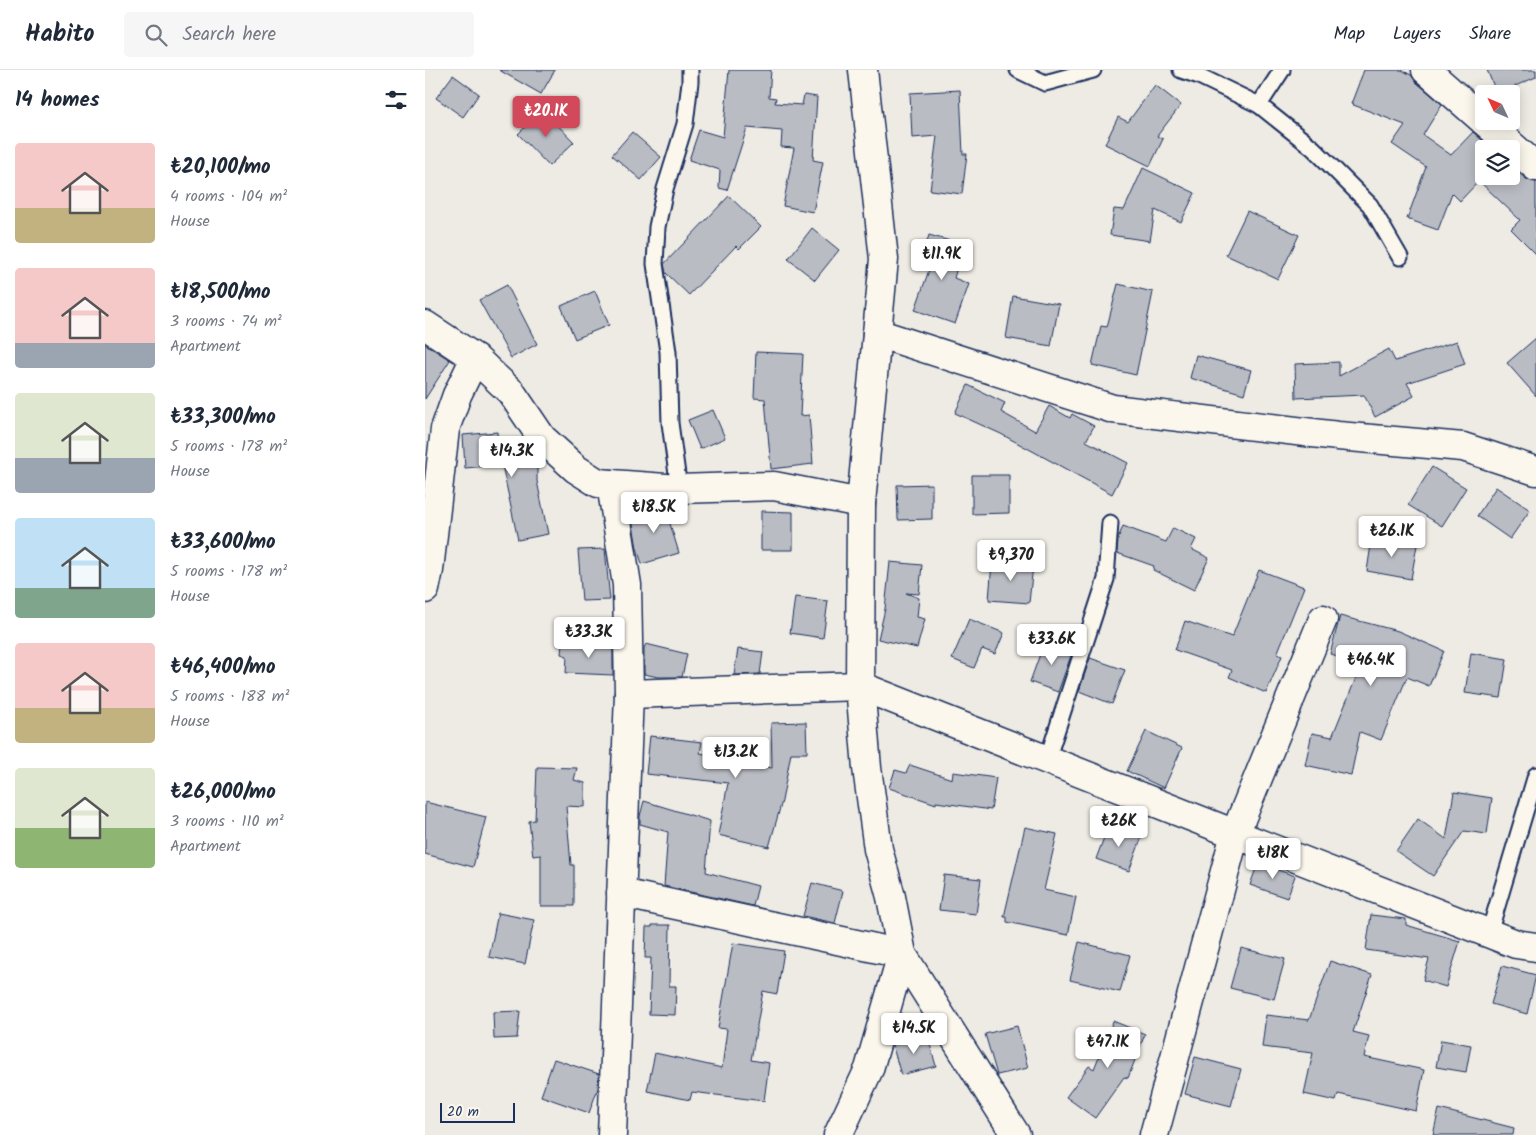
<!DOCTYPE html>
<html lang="en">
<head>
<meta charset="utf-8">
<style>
  :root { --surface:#fff; --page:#f6f6f7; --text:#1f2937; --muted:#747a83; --line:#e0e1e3; --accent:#d1495b }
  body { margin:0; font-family:Kalam,sans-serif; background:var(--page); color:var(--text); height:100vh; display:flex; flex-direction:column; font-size:19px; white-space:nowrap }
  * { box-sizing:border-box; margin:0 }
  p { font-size:16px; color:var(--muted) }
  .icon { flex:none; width:28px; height:28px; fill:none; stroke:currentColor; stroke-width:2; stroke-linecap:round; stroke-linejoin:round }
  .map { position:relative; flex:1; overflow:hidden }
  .panel { display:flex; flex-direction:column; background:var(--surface); width:425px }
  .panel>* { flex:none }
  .needle { width:32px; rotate:314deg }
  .controls { position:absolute; left:1050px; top:15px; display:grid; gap:10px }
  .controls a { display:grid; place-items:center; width:45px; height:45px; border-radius:5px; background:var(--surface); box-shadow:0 2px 12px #0003; font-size:25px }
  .scale { position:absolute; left:15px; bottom:12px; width:75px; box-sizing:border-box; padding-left:5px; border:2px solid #1b2f5e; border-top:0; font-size:14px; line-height:18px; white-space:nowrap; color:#1b2f5e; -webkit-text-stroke:4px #fbf7ec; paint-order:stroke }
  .price { position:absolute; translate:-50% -42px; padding:0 11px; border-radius:5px; background:#fff; color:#222; font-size:16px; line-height:32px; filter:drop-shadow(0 1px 2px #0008) }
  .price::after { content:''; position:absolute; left:50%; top:30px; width:15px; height:11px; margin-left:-8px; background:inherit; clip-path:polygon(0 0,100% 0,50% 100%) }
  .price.on { background:var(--accent); color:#fff }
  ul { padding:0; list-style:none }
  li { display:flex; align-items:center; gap:15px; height:125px; padding:0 15px }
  li span { display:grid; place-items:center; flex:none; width:140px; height:100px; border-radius:5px; color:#555 }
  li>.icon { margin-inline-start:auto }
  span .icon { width:60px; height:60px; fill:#fffc; stroke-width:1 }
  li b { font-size:21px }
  h2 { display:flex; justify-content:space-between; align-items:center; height:60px; padding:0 15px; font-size:21px }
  header { display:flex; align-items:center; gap:30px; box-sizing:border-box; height:70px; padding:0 25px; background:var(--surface); border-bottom:1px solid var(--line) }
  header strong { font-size:24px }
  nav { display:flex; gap:28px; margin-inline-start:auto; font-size:18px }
  .search { width:350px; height:45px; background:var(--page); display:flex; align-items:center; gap:12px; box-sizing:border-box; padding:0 18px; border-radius:5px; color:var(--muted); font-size:19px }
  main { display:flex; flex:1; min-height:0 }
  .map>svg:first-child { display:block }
</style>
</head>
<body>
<header>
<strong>Habito</strong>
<div class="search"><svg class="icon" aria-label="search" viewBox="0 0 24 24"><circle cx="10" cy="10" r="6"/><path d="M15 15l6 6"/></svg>Search here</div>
<nav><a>Map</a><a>Layers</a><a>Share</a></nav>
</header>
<main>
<section class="panel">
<h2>14 homes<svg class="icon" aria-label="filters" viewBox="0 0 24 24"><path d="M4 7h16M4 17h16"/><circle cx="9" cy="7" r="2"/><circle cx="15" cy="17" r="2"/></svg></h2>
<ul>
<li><span style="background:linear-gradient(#f6c9c9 65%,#c2b280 0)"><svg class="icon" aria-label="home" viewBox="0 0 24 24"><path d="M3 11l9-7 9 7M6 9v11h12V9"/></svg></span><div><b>₺20,100/mo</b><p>4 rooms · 104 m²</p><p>House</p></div></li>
<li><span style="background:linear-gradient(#f6c9c9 75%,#9aa5b1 0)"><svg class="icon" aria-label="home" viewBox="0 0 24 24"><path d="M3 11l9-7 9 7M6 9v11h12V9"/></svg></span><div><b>₺18,500/mo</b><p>3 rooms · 74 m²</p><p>Apartment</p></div></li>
<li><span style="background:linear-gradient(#dfe7d0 65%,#9aa5b1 0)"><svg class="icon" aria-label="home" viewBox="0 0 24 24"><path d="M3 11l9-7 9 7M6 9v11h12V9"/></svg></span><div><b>₺33,300/mo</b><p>5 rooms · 178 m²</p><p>House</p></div></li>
<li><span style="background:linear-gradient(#bfe0f5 70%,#7fa58c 0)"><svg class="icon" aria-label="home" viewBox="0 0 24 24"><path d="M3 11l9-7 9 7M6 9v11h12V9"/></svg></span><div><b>₺33,600/mo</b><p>5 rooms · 178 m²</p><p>House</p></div></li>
<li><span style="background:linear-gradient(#f6c9c9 65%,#c2b280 0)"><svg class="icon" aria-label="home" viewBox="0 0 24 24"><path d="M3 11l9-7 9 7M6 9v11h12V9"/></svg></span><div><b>₺46,400/mo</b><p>5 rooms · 188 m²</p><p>House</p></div></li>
<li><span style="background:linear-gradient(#dfe7d0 60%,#8fb573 0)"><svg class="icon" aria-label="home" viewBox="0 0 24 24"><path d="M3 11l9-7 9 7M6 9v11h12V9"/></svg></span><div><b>₺26,000/mo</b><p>3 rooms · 110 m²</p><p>Apartment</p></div></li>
</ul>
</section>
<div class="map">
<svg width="1111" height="1065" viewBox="0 0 1111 1065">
  <rect width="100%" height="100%" fill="#eeebe4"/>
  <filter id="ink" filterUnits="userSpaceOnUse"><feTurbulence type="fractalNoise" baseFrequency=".02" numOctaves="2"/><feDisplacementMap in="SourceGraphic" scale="10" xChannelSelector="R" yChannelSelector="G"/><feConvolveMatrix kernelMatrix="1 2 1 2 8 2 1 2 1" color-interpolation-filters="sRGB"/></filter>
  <g filter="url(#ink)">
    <g fill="#b9bcc3" stroke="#1b2f5e">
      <polygon points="74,0 130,0 116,24"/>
      <polygon points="304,0 346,0 344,27 351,28 350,33 377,35 379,25 392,27 388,90 398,92 388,142 358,136 369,78 356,77 357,61 322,58 302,120 294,118 295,100 264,90 274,60 298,67"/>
      <polygon points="939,0 977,0 986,5 991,12 1017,34 998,65 1026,85 1048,62 1067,79 1059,79 1059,106 1086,106 1086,96 1101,109 1111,112 1111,184 1086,159 1095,150 1054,111 1035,131 1027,123 1013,160 982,149 1001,97 967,74 980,55 926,34"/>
      <polygon points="1062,0 1111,0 1111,7 1072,24"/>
      <polygon points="28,5 54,24 38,47 11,28"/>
      <polygon points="730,15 756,35 732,66 738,69 725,96 680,74 693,47 703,52"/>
      <polygon points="535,20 538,84 542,84 537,124 505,120 512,66 487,68 485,23"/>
      <polygon points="118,40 149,72 124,96 93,64"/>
      <polygon points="207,62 236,87 216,110 187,85"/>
      <polygon points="718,98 770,123 756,152 730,140 725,171 685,165 689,139 699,140"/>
      <polygon points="304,126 336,157 314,179 311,176 264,225 241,203 239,194"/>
      <polygon points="822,141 874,165 853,209 801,185"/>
      <polygon points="387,158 414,180 390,210 363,189"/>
      <polygon points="504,165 539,175 529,208 544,214 530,254 490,240 505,197 495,194"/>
      <polygon points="693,214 728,222 711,305 667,295 676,256 682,257"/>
      <polygon points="82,215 112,274 86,288 54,230"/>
      <polygon points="170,221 184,255 150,269 136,236"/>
      <polygon points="588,226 634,234 626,276 581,268"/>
      <polygon points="1111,268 1111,326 1082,293"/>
      <polygon points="1032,271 1040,294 982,313 989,326 950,347 939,325 871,328 870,294 914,292 914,306 964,279 970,291"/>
      <polygon points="0,274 25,290 0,329"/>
      <polygon points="331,282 378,284 375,346 384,345 388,394 346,399 340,329 329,328"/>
      <polygon points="771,285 826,300 819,324 765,308"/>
      <polygon points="543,315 580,333 576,342 610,361 624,336 645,348 647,344 669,356 661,371 703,393 687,424 576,364 530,343"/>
      <polygon points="288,340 300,368 275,379 263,350"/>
      <polygon points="72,362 73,372 101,372 112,384 112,411 123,464 93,470 77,395 40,398 38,365"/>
      <polygon points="1007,397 1041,418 1017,456 983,435"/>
      <polygon points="547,405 584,405 584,443 547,444"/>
      <polygon points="507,414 507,449 473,450 472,415"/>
      <polygon points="1071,417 1105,440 1085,469 1052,446"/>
      <polygon points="237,433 239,434 254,483 217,494 212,478 206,443"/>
      <polygon points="336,441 368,442 368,480 336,480"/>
      <polygon points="698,456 741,472 748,458 771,469 766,479 784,488 769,520 728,500 729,496 692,483 693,469"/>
      <polygon points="947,468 992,475 986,509 942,501"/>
      <polygon points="180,479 185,530 157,531 153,480"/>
      <polygon points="465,492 497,495 494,524 481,523 494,528 492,547 500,549 492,578 453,569 460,539"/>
      <polygon points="567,492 608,495 604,533 564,530"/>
      <polygon points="834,500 879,517 852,584 857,586 841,623 804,607 807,600 750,580 760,551 807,567"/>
      <polygon points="370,527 403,531 398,568 365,563"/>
      <polygon points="915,546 973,561 1019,581 1004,616 982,607 956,670 935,662 926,705 880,695 887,663 907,667 937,593 905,584"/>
      <polygon points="544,549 579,563 570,584 557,579 549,598 527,589"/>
      <polygon points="620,570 648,580 633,622 605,612"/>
      <polygon points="137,574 188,577 188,605 141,603 142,586 136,584"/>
      <polygon points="221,574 262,584 257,607 233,607 219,604 219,578"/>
      <polygon points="313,579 338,582 335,604 309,605"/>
      <polygon points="1046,583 1082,589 1076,628 1040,623"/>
      <polygon points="665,588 700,600 687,634 654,621"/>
      <polygon points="381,652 382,683 366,683 357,731 344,777 293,765 303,713 221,704 225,666 277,672 275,683 347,698 346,653"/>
      <polygon points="721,661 757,678 739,718 702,701"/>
      <polygon points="485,695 527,709 528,702 571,708 566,740 511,732 511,734 464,718 470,700 481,703"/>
      <polygon points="112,697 152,698 149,710 160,713 160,737 141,736 146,795 149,795 149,836 116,836 116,785 108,786 104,751 110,750"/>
      <polygon points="1029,722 1067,728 1062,764 1039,761 1008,806 971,781 993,749 1021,769"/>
      <polygon points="219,731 285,751 281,802 333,816 328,836 239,816 243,762 215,754 215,746"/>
      <polygon points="0,732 61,747 48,797 0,784"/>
      <polygon points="684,754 717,767 704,801 671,789"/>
      <polygon points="600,757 632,764 619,820 651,827 643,865 582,852 582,847 579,847"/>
      <polygon points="833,793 870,806 862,828 825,815"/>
      <polygon points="519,805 556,809 551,844 514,840"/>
      <polygon points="387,813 418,821 410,853 378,846"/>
      <polygon points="73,843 109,850 100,894 64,887"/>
      <polygon points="946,845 981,849 981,855 1035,871 1021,917 998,910 1004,889 941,880"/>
      <polygon points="227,855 245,855 244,916 251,916 250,945 224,944 226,888 220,888 221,857 227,857"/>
      <polygon points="654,872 705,885 695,922 645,910"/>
      <polygon points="308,873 359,881 352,924 338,921 326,990 344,993 339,1031 267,1022 265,1030 222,1021 230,983 297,998 302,959 293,958"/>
      <polygon points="816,878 860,889 849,929 805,918"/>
      <polygon points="905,891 947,905 928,962 944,966 939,987 999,1000 991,1041 913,1024 911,1031 879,1024 888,983 837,977 841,945 884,950"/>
      <polygon points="1077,896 1111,905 1102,944 1066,934"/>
      <polygon points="95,941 92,968 69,969 68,942"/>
      <polygon points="688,951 720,964 703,1008 699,1007 670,1048 641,1027 664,996 669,999"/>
      <polygon points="592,956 603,998 572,1005 560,964"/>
      <polygon points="502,964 511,996 476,1005 467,974"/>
      <polygon points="1016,970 1046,975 1041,1002 1011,997"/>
      <polygon points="770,987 816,999 806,1036 760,1024"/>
      <polygon points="129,989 174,1004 173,1018 164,1043 116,1026"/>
      <polygon points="1014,1039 1089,1058 1088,1065 1008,1065"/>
    </g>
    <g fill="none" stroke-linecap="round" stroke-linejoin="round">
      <g stroke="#1b2f5e" stroke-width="19">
        <g id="service">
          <polyline points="593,0 620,13 668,0"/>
          <polyline points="756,0 774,6 834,35 888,78 945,135 975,187"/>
          <polyline points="834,35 857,0"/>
          <polyline points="254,419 245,353 243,282 230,194 232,157 240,119 260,54 265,12 265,0"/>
          <polyline points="622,690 681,509 685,453"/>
          <polyline points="1064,863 1111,705"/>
        </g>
      </g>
      <g stroke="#1b2f5e" stroke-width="31">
        <g id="minor">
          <polyline points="1001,0 1059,51"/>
          <polyline points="1059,51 1111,97"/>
          <polyline points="0,255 50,288 86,322 117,368 151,399 173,413 254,419 349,416 436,433"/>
          <polyline points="452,263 688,339 913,366 1038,377 1111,401"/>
          <polyline points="186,414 202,515 204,624 187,1065"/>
          <polyline points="0,519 4,500 20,359 32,325 50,288"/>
          <polyline points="204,624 435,616 810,764 1091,874 1111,877"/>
          <polyline points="196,823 477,884 591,1065"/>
          <polyline points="413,1065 444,999 477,884 466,827 453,779 442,698 435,616 436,433 459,189 438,0"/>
          <polyline points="729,1065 810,764 898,549"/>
        </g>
      </g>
      <use href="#service" stroke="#fbf7ec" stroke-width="15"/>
      <use href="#minor" stroke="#fbf7ec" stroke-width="28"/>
    </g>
  </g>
</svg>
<div class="controls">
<a><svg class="needle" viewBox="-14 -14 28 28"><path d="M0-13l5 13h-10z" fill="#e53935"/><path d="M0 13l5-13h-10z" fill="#747a83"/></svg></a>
<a><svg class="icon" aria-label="layers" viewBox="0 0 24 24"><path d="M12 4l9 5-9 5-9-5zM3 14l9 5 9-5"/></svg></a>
</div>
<div class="scale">20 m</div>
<b class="price on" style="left:121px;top:68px">₺20.1K</b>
<b class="price" style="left:517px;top:211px">₺11.9K</b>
<b class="price" style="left:87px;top:408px">₺14.3K</b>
<b class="price" style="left:229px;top:464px">₺18.5K</b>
<b class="price" style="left:967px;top:488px">₺26.1K</b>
<b class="price" style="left:586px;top:512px">₺9,370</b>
<b class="price" style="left:164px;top:589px">₺33.3K</b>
<b class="price" style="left:627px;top:596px">₺33.6K</b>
<b class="price" style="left:946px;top:617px">₺46.4K</b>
<b class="price" style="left:311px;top:709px">₺13.2K</b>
<b class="price" style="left:694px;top:778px">₺26K</b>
<b class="price" style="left:848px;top:810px">₺18K</b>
<b class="price" style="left:489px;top:985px">₺14.5K</b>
<b class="price" style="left:683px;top:999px">₺47.1K</b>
</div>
</main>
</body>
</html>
